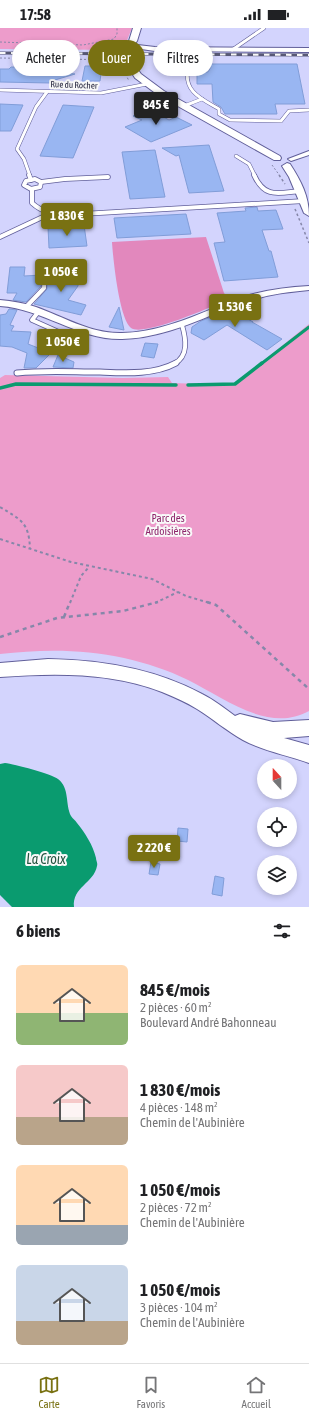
<!DOCTYPE html>
<html lang="fr">
<head>
<meta charset="utf-8">
<style>
  :root { --surface:#fff; --page:#f2f2f2; --text:#202124; --muted:#757577; --line:#e0e0e0; --accent:#797112 }
  body { margin:0; font-family:"Asap Condensed",sans-serif; background:var(--page); color:var(--text); height:100vh; display:flex; flex-direction:column; font-size:15px; white-space:nowrap }
  * { box-sizing:border-box; margin:0 }
  p { font-size:13px; color:var(--muted) }
  .icon { flex:none; width:22px; height:22px; fill:none; stroke:currentColor; stroke-width:2; stroke-linecap:round; stroke-linejoin:round }
  .map { position:relative; height:879px; overflow:hidden }
  .drawer { display:flex; flex-direction:column; background:var(--surface); flex:1 }
  .drawer>* { flex:none }
  .hud { position:absolute; left:12px; top:12px; width:285px; height:36px; display:flex; gap:8px }
  .needle { width:26px; rotate:339deg }
  .fabs { position:absolute; left:257px; top:731px; display:grid; gap:8px }
  .fabs a { display:grid; place-items:center; width:40px; height:40px; border-radius:50%; background:var(--surface); box-shadow:0 2px 6px #0003; font-size:20px }
  .price { position:absolute; translate:-50% -34px; padding:0 9px; border-radius:4px; background:var(--accent); color:#fff; font-size:13px; line-height:26px; filter:drop-shadow(0 1px 2px #0008) }
  .price::after { content:''; position:absolute; left:50%; top:24px; width:12px; height:9px; margin-left:-6px; background:inherit; clip-path:polygon(0 0,100% 0,50% 100%) }
  .price.on { background:#222; color:#fff }
  ul { padding:0; list-style:none }
  li { display:flex; align-items:center; gap:12px; height:100px; padding:0 16px }
  li span { display:grid; place-items:center; flex:none; width:112px; height:80px; border-radius:6px; color:#555 }
  li>.icon { margin-inline-start:auto }
  span .icon { width:48px; height:48px; fill:#fffc; stroke-width:1 }
  li b { font-size:17px }
  h2 { display:flex; justify-content:space-between; align-items:center; height:48px; padding:0 16px; font-size:17px }
  .pill { padding:0 14px; border-radius:18px; background:var(--surface); box-shadow:0 2px 6px #0003; font-size:14px; line-height:36px }
  .pill.on { background:var(--accent); color:#fff }
  .status { display:flex; justify-content:space-between; align-items:center; height:28px; padding:0 20px; background:var(--surface); direction:ltr }
  .status svg { height:11px; fill:currentColor }
  .tabs { display:flex; justify-content:space-around; align-items:center; height:56px; border-top:1px solid var(--line); background:var(--surface); font-size:11px; color:var(--muted) }
  .tabs a { display:grid; justify-items:center; gap:2px }
  .tabs .on { color:var(--accent) }
  .map>svg:first-child { display:block }
</style>
</head>
<body>
<div class="status"><b>17:58</b><svg viewBox="0 0 49 12"><path d="M0 12V9h3v3zM5 12V6h3v6zM10 12V3h3v9zM15 12V0h3v12zM26 1h20v11H26zM47 4h2v5h-2z"/></svg></div>
<div class="map">
<svg width="309" height="879" viewBox="0 0 309 879">
  <rect width="100%" height="100%" fill="#d3d4fd"/>
  <g fill="#ed9ccb">
    <polygon points="0,0 132,0 123,22 0,21"/>
    <path d="M309,296V683C268,706 223,669 188,652C168,642 146,635 124,630C84,621 41,621 0,626V350L5,347L123,350L168,349L172,355L230,357L237,354Z"/>
  </g>
  <path fill="#e288bd" d="M206,209L224,265L229,271C214,278 144,309 131,300C119,290 113,230 112,214Z"/>
  <path fill="#0a9b6f" d="M5,735C14,736 52,746 58,751C70,760 65,776 71,788C73,791 75,792 77,795C85,805 93,817 96,830C96,833 98,835 97,838C94,855 72,859 74,879H12L0,867V736Z"/>
  <g fill="none" stroke-linecap="round" stroke-linejoin="round">
    <polyline stroke="#0a9b6f" stroke-width="3" points="261,336 309,299"/>
    <g stroke="#0a9b6f" stroke-width="3.5">
      <polyline points="188,357 235,356 262,335"/>
      <polyline points="0,360 16,356 176,357"/>
    </g>
  </g>
  <g fill="#99b6f2" stroke="#819dd8">
    <polygon points="209,36 297,36 305,76 275,76 277,86 225,86 221,79 213,74 212,56 197,56 197,44 208,44 211,39"/>
    <polygon points="85,38 102,38 100,53 82,53"/>
    <polygon points="11,39 45,40 44,43 75,46 55,52 54,54 51,55 0,54 0,41 9,41"/>
    <polygon points="0,76 23,77 11,103 0,103"/>
    <polygon points="63,77 94,79 73,130 40,128"/>
    <polygon points="149,81 169,92 176,89 192,97 151,114 125,99 142,92 133,88"/>
    <polygon points="209,117 224,163 189,165 179,127 176,128 162,120"/>
    <polygon points="155,122 165,169 130,171 122,124"/>
    <polygon points="257,179 258,183 276,182 283,201 262,202 269,223 271,223 278,249 224,253 214,215 225,214 217,185 246,183 245,180"/>
    <polygon points="186,186 191,206 117,210 114,190"/>
    <polygon points="84,197 87,218 49,220 48,199"/>
    <polygon points="10,239 25,239 24,248 42,247 41,258 26,274 13,272 17,265 7,265"/>
    <polygon points="47,245 74,245 74,249 78,248 78,258 68,272 86,277 81,287 34,276 47,261"/>
    <polygon points="119,279 124,302 109,299"/>
    <polygon points="234,280 241,287 253,294 252,294 282,311 267,322 227,297 204,312 191,305 192,299 201,293"/>
    <polygon points="9,281 17,282 10,297 14,298 11,303 31,304 28,316 51,325 36,340 24,340 27,325 12,319 0,318 0,287 6,286"/>
    <polygon points="145,315 158,316 154,330 141,328"/>
    <polygon points="58,327 74,334 73,340 53,339"/>
    <polygon points="178,800 188,801 187,814 177,813"/>
    <polygon points="151,834 160,836 158,847 149,846"/>
    <polygon points="215,848 224,850 222,868 212,866"/>
  </g>
  <g fill="none" stroke-linecap="round" stroke-linejoin="round">
    <g stroke="#615f9a" stroke-width="4">
      <g id="service-far2">
        <polyline points="232,22 264,0"/>
        <path d="M208,39L188,40C183,64 202,71 219,81V86L230,92L281,93L289,83L309,82"/>
        <polyline points="0,62 101,65 147,56"/>
        <polyline points="184,78 202,71"/>
        <polyline points="236,128 249,136 255,148"/>
        <polyline points="30,148 24,131 17,121 36,79 47,64"/>
      </g>
    </g>
    <g stroke="#615f9a" stroke-width="5.5">
      <g id="service-far1">
        <polyline points="29,147 31,152"/>
        <path d="M254,147C265,171 278,165 300,163"/>
        <polygon points="35,151 41,154 40,159 31,161 24,157 26,153"/>
        <polyline points="41,154 65,151 108,149"/>
        <path d="M32,161V175C42,184 52,186 65,187L304,173"/>
        <polyline points="0,209 49,186"/>
        <polyline points="26,279 44,260 45,248"/>
        <polyline points="39,283 32,292 61,305 83,302"/>
        <path d="M174,336C189,328 186,311 182,297"/>
      </g>
    </g>
    <g stroke="#615f9a" stroke-width="7">
      <path id="service" d="M17,345C45,342 73,344 100,344C125,345 154,347 176,335"/>
    </g>
    <g stroke="#615f9a" stroke-width="2">
      <g id="minor">
        <polygon points="129,16 155,19 309,20 309,24 155,23 127,19 127,17"/>
        <polygon points="309,123 309,127 291,133 288,131"/>
        <path d="M309,258V262C289,264 269,266 249,273C207,287 168,310 122,311C78,312 44,281 0,278V272C12,273 24,275 36,279C64,289 91,306 122,305C166,304 203,283 243,269C265,262 287,259 309,258Z"/>
      </g>
    </g>
    <g stroke="#615f9a" stroke-width="2">
      <g id="tertiary">
        <polygon points="133,0 141,0 137,13 133,18 132,28 136,39 141,46 164,63 280,128 281,130 280,132 274,132 158,67 135,50 128,39 124,28 125,18 129,13"/>
        <path d="M287,135L290,136C301,153 309,168 309,188L304,185L289,149L282,138Z"/>
      </g>
    </g>
    <g stroke="#615f9a" stroke-width="2">
      <path id="secondary" d="M48,631C101,632 154,640 202,666C214,672 224,680 235,688L240,686L273,694L309,692V708L284,710L309,717V735C287,727 263,723 243,712C227,703 213,691 197,681C186,674 174,669 162,664C111,644 54,645 0,649V635Z"/>
    </g>
    <g stroke="#8687a9" stroke-width="1" stroke-dasharray="2 2" stroke-linecap="butt">
      <polyline points="0,14 83,17 114,11 117,6 117,0"/>
      <polyline points="0,30 121,32"/>
      <polyline points="122,39 129,53"/>
      <polyline points="272,137 280,148"/>
    </g>
    <g stroke="#8687a9" stroke-width="1.5" stroke-dasharray="2.5 2.5" stroke-linecap="butt">
      <polyline points="279,147 285,156"/>
      <polyline points="295,181 309,215"/>
    </g>
    <g stroke="#8687a9" stroke-width="2" stroke-dasharray="3 3" stroke-linecap="butt">
      <path d="M0,479C21,492 29,494 30,521"/>
      <polyline points="0,511 71,534 152,551 186,568 210,575"/>
      <polyline points="70,575 81,548 89,539"/>
      <polyline points="155,575 178,564"/>
    </g>
    <g stroke="#8687a9" stroke-width="2.5" stroke-dasharray="4 4" stroke-linecap="butt">
      <polyline points="207,574 216,577 309,661"/>
      <polyline points="64,589 70,574"/>
      <polyline points="0,609 57,590 123,583 158,574"/>
    </g>
    <use href="#service-far2" stroke="#fff" stroke-width="3"/>
    <use href="#service-far1" stroke="#fff" stroke-width="4"/>
    <use href="#service" stroke="#fff" stroke-width="5"/>
    <use href="#minor" fill="#fff" fill-rule="evenodd"/>
    <use href="#tertiary" fill="#fff" fill-rule="evenodd"/>
    <use href="#secondary" fill="#fff" fill-rule="evenodd"/>
    <g stroke="#585976" stroke-width="3">
      <polyline id="rail" points="0,25 309,27"/>
    </g>
    <use href="#rail" stroke="#f9f9f9" stroke-width="2" stroke-dasharray="5.5" stroke-linecap="butt"/>
  </g>
  <g text-anchor="middle" stroke-width="4" stroke-linejoin="round" paint-order="stroke">
    <g font-size="9" fill="#25253e" stroke="#f9f9f9">
      <text transform="translate(74 57) rotate(2)" y="3">Rue du Rocher</text>
    </g>
    <g font-size="11" fill="#8e256b" stroke="#f9f9f9">
      <text x="168" y="494">Parc des<tspan x="168" dy="13">Ardoisières</tspan></text>
    </g>
    <g font-size="14" font-style="italic" fill="#255541" stroke="#f9f9f9">
      <text x="46" y="836">La Croix</text>
    </g>
  </g>
</svg>
<div class="fabs">
<a><svg class="needle" viewBox="-14 -14 28 28"><path d="M0-13l5 13h-10z" fill="#e53935"/><path d="M0 13l5-13h-10z" fill="#757577"/></svg></a>
<a><svg class="icon" aria-label="locate" viewBox="0 0 24 24"><circle cx="12" cy="12" r="6"/><path d="M12 2v4M12 18v4M2 12h4M18 12h4"/></svg></a>
<a><svg class="icon" aria-label="layers" viewBox="0 0 24 24"><path d="M12 4l9 5-9 5-9-5zM3 14l9 5 9-5"/></svg></a>
</div>
<b class="price on" style="left:156px;top:98px">845 €</b>
<b class="price" style="left:67px;top:209px">1 830 €</b>
<b class="price" style="left:61px;top:265px">1 050 €</b>
<b class="price" style="left:235px;top:300px">1 530 €</b>
<b class="price" style="left:63px;top:335px">1 050 €</b>
<b class="price" style="left:154px;top:841px">2 220 €</b>
<div class="hud">
<a class="pill">Acheter</a>
<a class="pill on">Louer</a>
<a class="pill">Filtres</a>
</div>
</div>
<section class="drawer">
<h2>6 biens<svg class="icon" aria-label="filters" viewBox="0 0 24 24"><path d="M4 7h16M4 17h16"/><circle cx="9" cy="7" r="2"/><circle cx="15" cy="17" r="2"/></svg></h2>
<ul>
<li><span style="background:linear-gradient(#ffd9b3 60%,#8fb573 0)"><svg class="icon" aria-label="home" viewBox="0 0 24 24"><path d="M3 11l9-7 9 7M6 9v11h12V9"/></svg></span><div><b>845 €/mois</b><p>2 pièces · 60 m²</p><p>Boulevard André Bahonneau</p></div></li>
<li><span style="background:linear-gradient(#f6c9c9 65%,#b9a48a 0)"><svg class="icon" aria-label="home" viewBox="0 0 24 24"><path d="M3 11l9-7 9 7M6 9v11h12V9"/></svg></span><div><b>1 830 €/mois</b><p>4 pièces · 148 m²</p><p>Chemin de l'Aubinière</p></div></li>
<li><span style="background:linear-gradient(#ffd9b3 75%,#9aa5b1 0)"><svg class="icon" aria-label="home" viewBox="0 0 24 24"><path d="M3 11l9-7 9 7M6 9v11h12V9"/></svg></span><div><b>1 050 €/mois</b><p>2 pièces · 72 m²</p><p>Chemin de l'Aubinière</p></div></li>
<li><span style="background:linear-gradient(#c9d6e8 70%,#b9a48a 0)"><svg class="icon" aria-label="home" viewBox="0 0 24 24"><path d="M3 11l9-7 9 7M6 9v11h12V9"/></svg></span><div><b>1 050 €/mois</b><p>3 pièces · 104 m²</p><p>Chemin de l'Aubinière</p></div></li>
</ul>
</section>
<nav class="tabs">
<a class="on"><svg class="icon" aria-label="map" viewBox="0 0 24 24"><path d="M3 6l6-2 6 2 6-2v14l-6 2-6-2-6 2zM9 4v14M15 6v14"/></svg>Carte</a>
<a><svg class="icon" aria-label="saved" viewBox="0 0 24 24"><path d="M7 4h10v16l-5-4-5 4z"/></svg>Favoris</a>
<a><svg class="icon" aria-label="home" viewBox="0 0 24 24"><path d="M3 11l9-7 9 7M6 9v11h12V9"/></svg>Accueil</a>
</nav>
</body>
</html>
